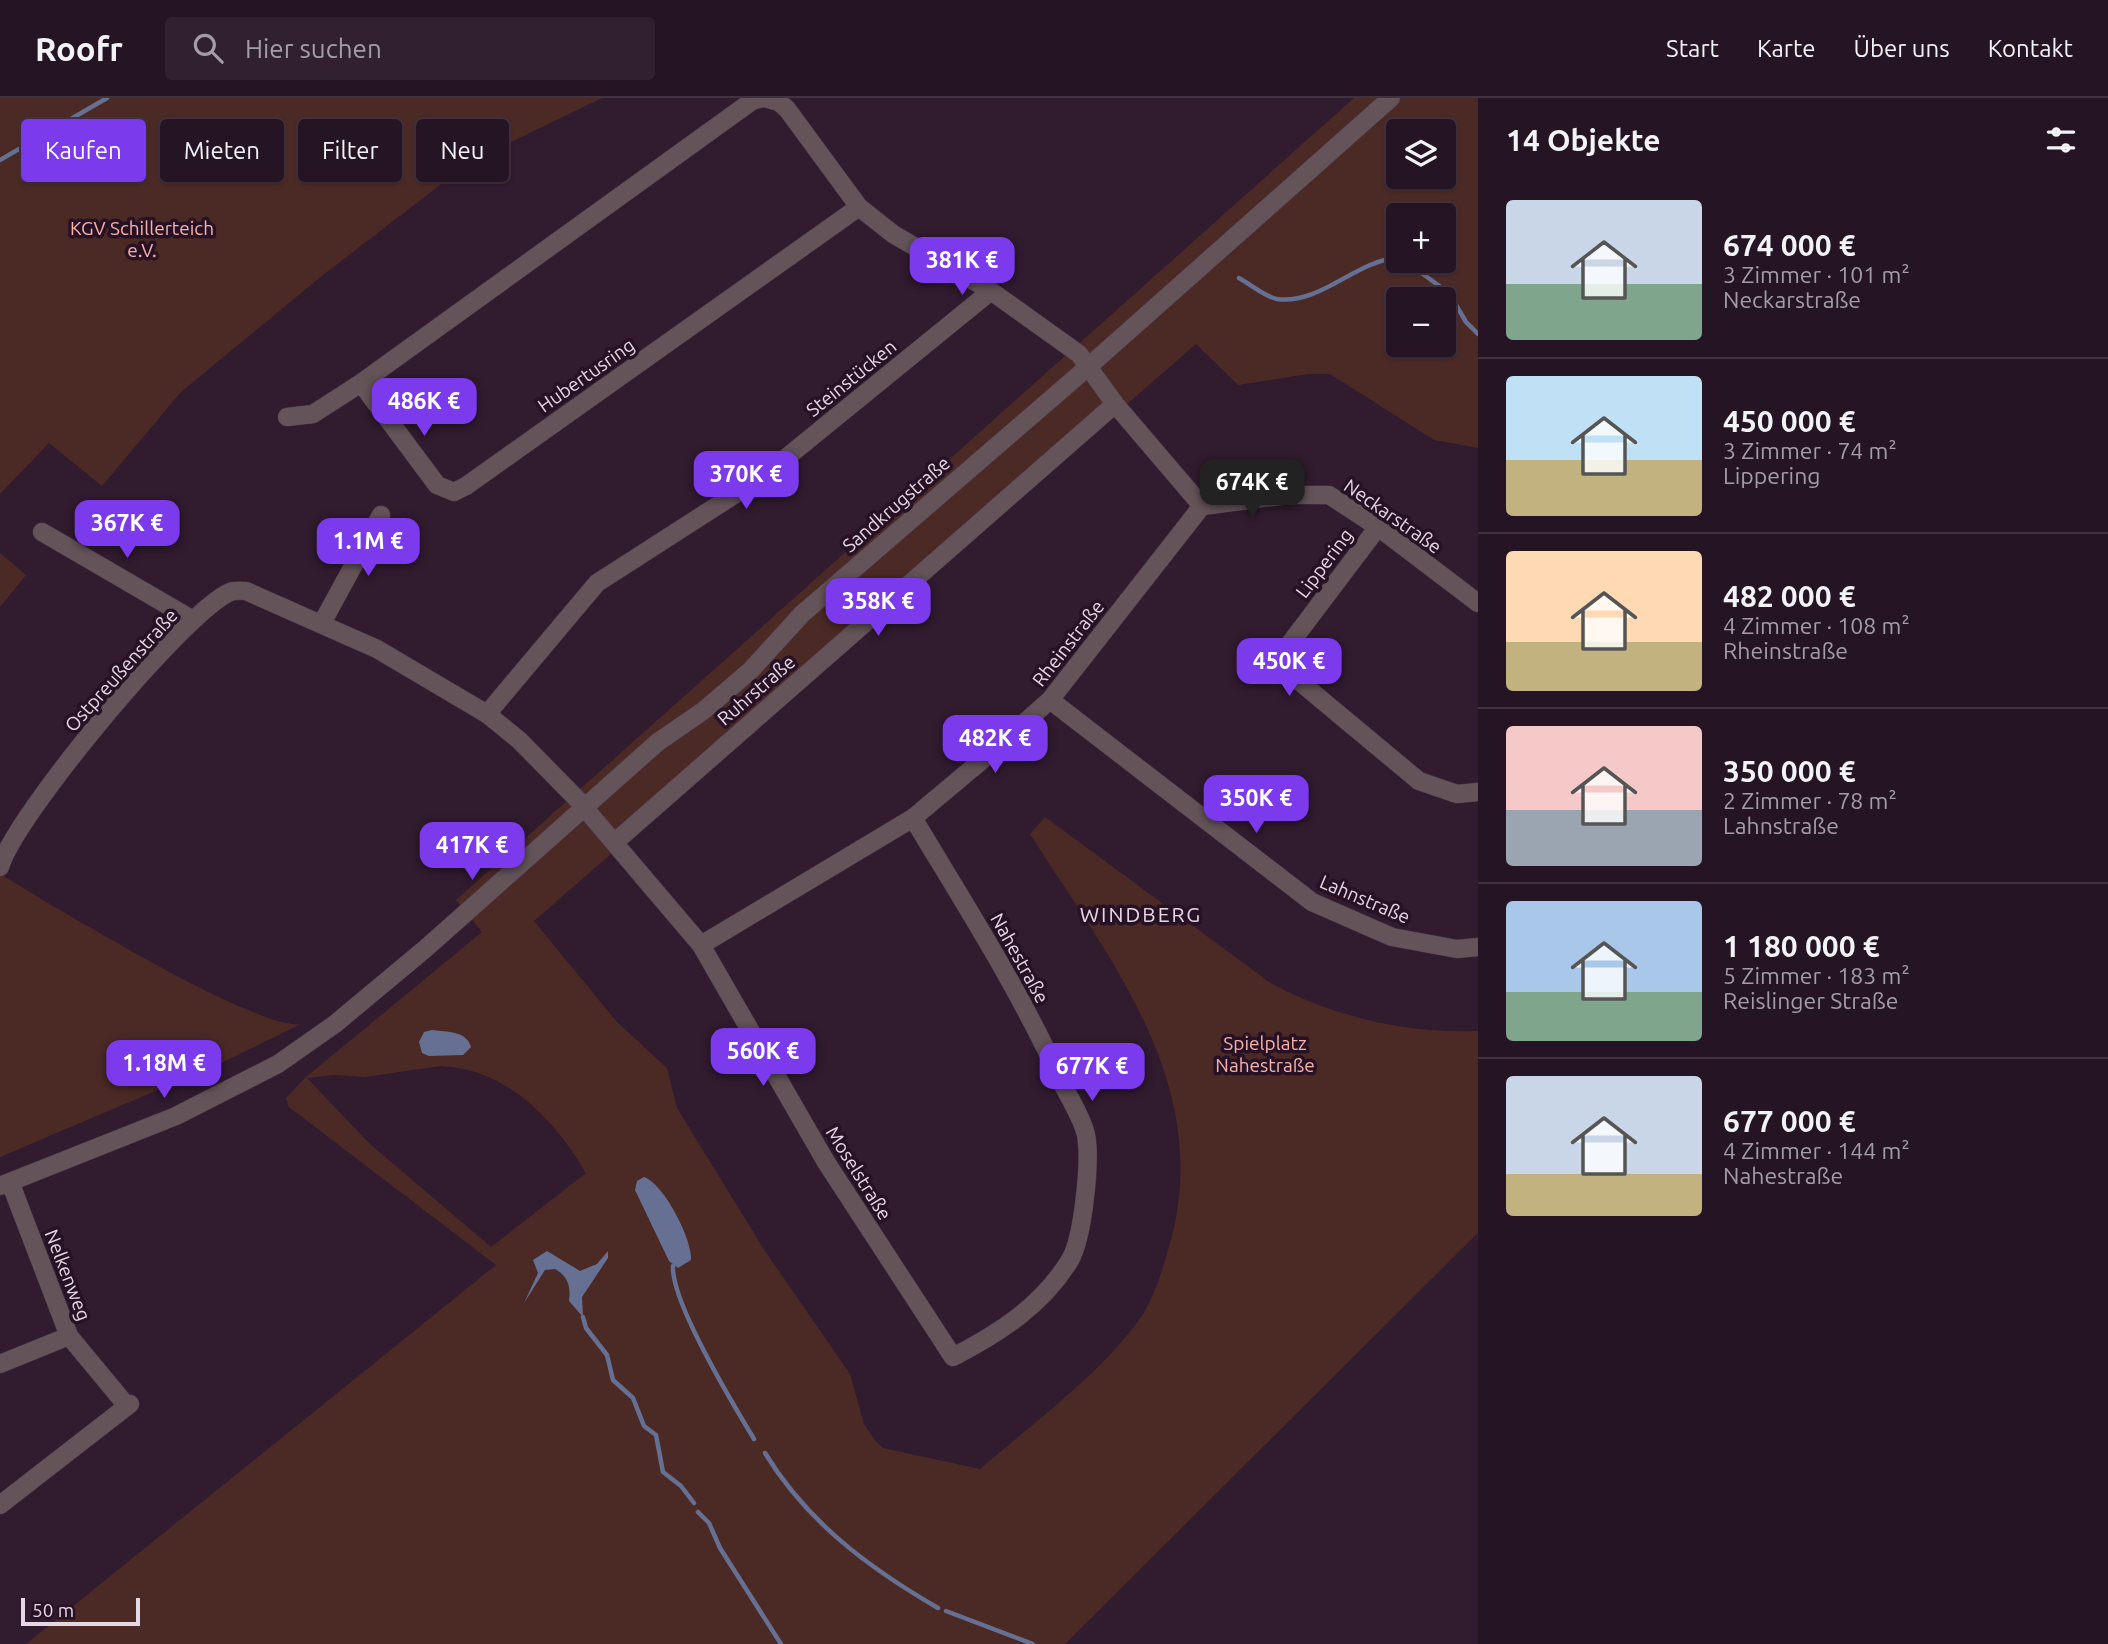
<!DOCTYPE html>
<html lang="de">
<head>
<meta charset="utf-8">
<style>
  :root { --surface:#251423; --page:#312130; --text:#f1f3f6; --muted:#a39ea6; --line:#423341; --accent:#7c3aed }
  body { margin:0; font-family:Ubuntu,sans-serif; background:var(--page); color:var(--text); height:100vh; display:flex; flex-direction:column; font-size:26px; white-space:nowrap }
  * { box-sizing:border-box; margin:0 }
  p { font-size:23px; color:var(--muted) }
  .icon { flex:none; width:38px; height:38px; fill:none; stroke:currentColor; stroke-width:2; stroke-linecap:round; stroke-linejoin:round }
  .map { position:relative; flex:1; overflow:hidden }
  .details { display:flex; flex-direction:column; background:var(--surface); width:630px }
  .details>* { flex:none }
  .top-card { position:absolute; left:21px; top:21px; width:665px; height:63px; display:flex; gap:14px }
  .tools { position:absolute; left:1386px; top:21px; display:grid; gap:14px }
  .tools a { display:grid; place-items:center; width:70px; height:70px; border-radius:7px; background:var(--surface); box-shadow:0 2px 5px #0004,0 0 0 2px var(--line); font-size:35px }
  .scale { position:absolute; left:21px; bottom:18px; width:119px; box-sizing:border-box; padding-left:7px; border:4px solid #e6d7e4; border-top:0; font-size:19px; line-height:24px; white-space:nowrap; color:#e6d7e4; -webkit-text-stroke:5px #271225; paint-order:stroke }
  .price { position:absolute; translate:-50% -60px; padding:0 16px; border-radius:14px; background:var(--accent); color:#fff; font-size:23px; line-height:46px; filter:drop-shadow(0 2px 4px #0008) }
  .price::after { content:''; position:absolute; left:50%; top:42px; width:21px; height:16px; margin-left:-10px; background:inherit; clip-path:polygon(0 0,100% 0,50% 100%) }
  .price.active { background:#222; color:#fff }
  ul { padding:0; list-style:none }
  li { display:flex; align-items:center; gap:21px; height:175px; padding:0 28px }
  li+li { border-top:2px solid var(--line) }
  li span { display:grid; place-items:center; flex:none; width:196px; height:140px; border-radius:7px; color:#555 }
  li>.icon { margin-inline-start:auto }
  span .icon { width:84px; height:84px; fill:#fffc; stroke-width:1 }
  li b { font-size:30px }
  h2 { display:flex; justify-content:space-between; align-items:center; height:84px; padding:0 28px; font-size:30px }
  .chip { padding:0 24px; border-radius:7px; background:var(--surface); box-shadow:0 2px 5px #0004,0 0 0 2px var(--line); font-size:24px; line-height:63px }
  .chip.active { background:var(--accent); color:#fff }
  header { display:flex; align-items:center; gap:42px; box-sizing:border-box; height:98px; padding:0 35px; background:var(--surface); border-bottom:2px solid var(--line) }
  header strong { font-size:33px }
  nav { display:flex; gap:38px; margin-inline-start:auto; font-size:24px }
  .search { width:490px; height:63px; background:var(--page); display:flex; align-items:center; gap:18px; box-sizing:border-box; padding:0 24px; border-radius:7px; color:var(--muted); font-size:26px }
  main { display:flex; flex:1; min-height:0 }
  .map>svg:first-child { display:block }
</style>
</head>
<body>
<header>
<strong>Roofr</strong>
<div class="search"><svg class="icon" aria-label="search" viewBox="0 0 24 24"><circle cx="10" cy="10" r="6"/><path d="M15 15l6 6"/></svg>Hier suchen</div>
<nav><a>Start</a><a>Karte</a><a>Über uns</a><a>Kontakt</a></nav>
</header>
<main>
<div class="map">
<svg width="1478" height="1546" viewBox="0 0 1478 1546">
  <rect width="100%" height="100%" fill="#311b2f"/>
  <g fill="#4b2a26" fill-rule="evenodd">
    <polygon points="0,0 602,0 470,64 323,177 181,294 102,388 49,345 0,396"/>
    <path d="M1354,0H1478V350L1434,342L1330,276H1309L1238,287L1196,246L534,823L617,924L667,970L677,1010L765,1153L850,1276L864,1326L874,1341L883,1350L980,1371C1030,1328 1100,1276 1139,1222C1156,1198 1164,1166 1172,1138C1211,983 1108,859 1030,736L1045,719L1272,886C1334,919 1408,936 1478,933V1135L1065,1546H26L496,1167L289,1009L286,1000L306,979L482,834L456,802ZM1398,33H1444V79H1398ZM1398,117H1444V163H1398ZM1398,201H1444V247H1398ZM441,968C507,971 554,1021 586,1075L491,1149L370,1046L307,980L334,977L365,979Z"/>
    <polygon points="0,455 26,477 0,509"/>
    <path d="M0,776C48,805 259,934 301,926L219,966L0,1059Z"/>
  </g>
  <g fill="#667092">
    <path d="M432,932C447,934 467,933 471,949L463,957L429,958L422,955L419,944L424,934Z"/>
    <path d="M644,1079C664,1086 692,1141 691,1162L678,1170L669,1163L635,1092L637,1083Z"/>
    <path d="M547,1153L580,1173L597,1166L608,1153V1160L582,1199L583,1219L569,1203C571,1189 568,1178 555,1171L545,1172L524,1205L538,1175L533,1162Z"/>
  </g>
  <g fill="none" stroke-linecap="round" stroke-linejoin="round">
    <g stroke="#667092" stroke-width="4.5">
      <polyline points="0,62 107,0"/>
      <polyline points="1405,163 1449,195 1466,224 1478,236"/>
      <path d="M1239,180C1250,186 1265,199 1277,201C1321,207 1356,162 1398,160"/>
      <path d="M673,1168C671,1203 734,1308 754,1341"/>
      <polyline points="583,1219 586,1230 607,1257 613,1282 633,1300 644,1328 656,1337 663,1374 681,1388 694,1405"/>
      <path d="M765,1355C807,1424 869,1470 938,1510"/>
      <polyline points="698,1414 709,1425 720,1450 781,1546"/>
      <polyline points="946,1513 1033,1546"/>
    </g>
    <g stroke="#4e394c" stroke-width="19">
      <g id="minor">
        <polyline points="762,0 752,3 361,285 437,387 454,394 466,388 859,109"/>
        <polyline points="765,0 779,4 787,11 859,109 893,136 991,193 1079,256 1115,306 1202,408 1288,397 1329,397 1378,429 1478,505"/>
        <polyline points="287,319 313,316 361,285"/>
        <polyline points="1378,429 1276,564 1419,683 1457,696 1478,694"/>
        <polyline points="42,434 193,522"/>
        <polyline points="322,525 381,417"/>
        <polyline points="1050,602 1312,804 1392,839 1457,851 1478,849"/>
        <polyline points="487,616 597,485 765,377 991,193"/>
        <polyline points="615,744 1115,306"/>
        <path d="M0,769C14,719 183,515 230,494C235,492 240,493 246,493L377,551L487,616L519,642L577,701L701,847L826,1064L953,1259C999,1235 1042,1208 1070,1162C1083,1140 1091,1063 1086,1037C1082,1018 1067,997 1059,979C1018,889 964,805 913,720"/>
        <polyline points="701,847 913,720 981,663 1050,602 1202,408"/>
        <polyline points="10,1084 69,1238 127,1308"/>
        <polyline points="0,1266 69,1238"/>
        <polyline points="0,1407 130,1306"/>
      </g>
    </g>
    <g stroke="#4e394c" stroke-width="19">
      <polyline id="tertiary" points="0,1088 176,1018 278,966 335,926 425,851 658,644 703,613 751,572 802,516 1088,269 1391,0"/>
    </g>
    <use href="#minor" stroke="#645459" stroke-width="18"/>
    <use href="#tertiary" stroke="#645459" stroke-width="18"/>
  </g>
  <g text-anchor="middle" stroke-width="7" stroke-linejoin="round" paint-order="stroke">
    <g font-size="19" fill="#f8b2a7" stroke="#271225">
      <text x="142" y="137">KGV Schillerteich<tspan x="142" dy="22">e.V.</tspan></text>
      <text x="1265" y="952">Spielplatz<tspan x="1265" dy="22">Nahestraße</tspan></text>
    </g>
    <g font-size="19" fill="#e6d7e4" stroke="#271225">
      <text transform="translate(586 277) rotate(-35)" y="7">Hubertusring</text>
      <text transform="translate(851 280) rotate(-39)" y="7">Steinstücken</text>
      <text transform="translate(896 406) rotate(-41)" y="7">Sandkrugstraße</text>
      <text transform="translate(1393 418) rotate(35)" y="7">Neckarstraße</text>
      <text transform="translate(1324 465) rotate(-53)" y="7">Lippering</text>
      <text transform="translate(1068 545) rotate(-52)" y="7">Rheinstraße</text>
      <text transform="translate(121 572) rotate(-48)" y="7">Ostpreußenstraße</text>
      <text transform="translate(756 592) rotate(-41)" y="7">Ruhrstraße</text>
      <text transform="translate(1365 801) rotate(23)" y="7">Lahnstraße</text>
      <text transform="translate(1020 860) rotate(61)" y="7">Nahestraße</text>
      <text transform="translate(859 1075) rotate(58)" y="7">Moselstraße</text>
      <text transform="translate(68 1177) rotate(69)" y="7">Nelkenweg</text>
    </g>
    <g font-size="21" letter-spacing="2" fill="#e6d7e4" stroke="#271225">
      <text x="1141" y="824">WINDBERG</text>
    </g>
  </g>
</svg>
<div class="tools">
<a><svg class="icon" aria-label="layers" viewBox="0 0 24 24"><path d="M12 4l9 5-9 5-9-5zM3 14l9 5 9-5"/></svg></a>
<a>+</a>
<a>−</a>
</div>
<div class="scale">50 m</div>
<b class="price" style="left:962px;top:199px">381K €</b>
<b class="price" style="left:424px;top:340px">486K €</b>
<b class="price" style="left:746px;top:413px">370K €</b>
<b class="price active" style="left:1252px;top:421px">674K €</b>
<b class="price" style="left:127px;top:462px">367K €</b>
<b class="price" style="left:368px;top:480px">1.1M €</b>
<b class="price" style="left:878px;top:540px">358K €</b>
<b class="price" style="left:1289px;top:600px">450K €</b>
<b class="price" style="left:995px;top:677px">482K €</b>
<b class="price" style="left:1256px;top:737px">350K €</b>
<b class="price" style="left:472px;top:784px">417K €</b>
<b class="price" style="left:763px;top:990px">560K €</b>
<b class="price" style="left:164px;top:1002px">1.18M €</b>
<b class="price" style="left:1092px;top:1005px">677K €</b>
<div class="top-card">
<a class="chip active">Kaufen</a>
<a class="chip">Mieten</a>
<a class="chip">Filter</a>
<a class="chip">Neu</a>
</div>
</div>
<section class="details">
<h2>14 Objekte<svg class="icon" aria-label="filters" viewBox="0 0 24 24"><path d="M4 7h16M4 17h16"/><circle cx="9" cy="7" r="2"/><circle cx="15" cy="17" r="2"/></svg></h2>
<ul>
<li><span style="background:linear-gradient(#c9d6e8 60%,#7fa58c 0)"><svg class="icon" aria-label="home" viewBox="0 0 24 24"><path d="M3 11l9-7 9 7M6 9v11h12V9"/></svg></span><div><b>674 000 €</b><p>3 Zimmer · 101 m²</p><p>Neckarstraße</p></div></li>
<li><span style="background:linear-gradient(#bfe0f5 60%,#c2b280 0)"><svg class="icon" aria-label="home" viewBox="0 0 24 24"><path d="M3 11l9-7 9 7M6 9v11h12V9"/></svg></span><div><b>450 000 €</b><p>3 Zimmer · 74 m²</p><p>Lippering</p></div></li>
<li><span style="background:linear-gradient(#ffd9b3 65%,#c2b280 0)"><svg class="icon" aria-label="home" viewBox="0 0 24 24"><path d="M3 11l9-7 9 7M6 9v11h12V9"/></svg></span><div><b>482 000 €</b><p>4 Zimmer · 108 m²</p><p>Rheinstraße</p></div></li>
<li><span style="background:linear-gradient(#f6c9c9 60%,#9aa5b1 0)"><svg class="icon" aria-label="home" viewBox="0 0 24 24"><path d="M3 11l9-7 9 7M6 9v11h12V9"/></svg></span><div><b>350 000 €</b><p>2 Zimmer · 78 m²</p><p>Lahnstraße</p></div></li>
<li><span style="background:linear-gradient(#a9c7e8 65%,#7fa58c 0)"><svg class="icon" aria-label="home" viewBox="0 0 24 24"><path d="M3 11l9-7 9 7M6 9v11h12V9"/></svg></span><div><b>1 180 000 €</b><p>5 Zimmer · 183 m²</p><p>Reislinger Straße</p></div></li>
<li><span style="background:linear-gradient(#c9d6e8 70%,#c2b280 0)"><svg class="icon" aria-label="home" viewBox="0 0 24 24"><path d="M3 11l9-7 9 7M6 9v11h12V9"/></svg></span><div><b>677 000 €</b><p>4 Zimmer · 144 m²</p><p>Nahestraße</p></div></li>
</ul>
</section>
</main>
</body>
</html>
